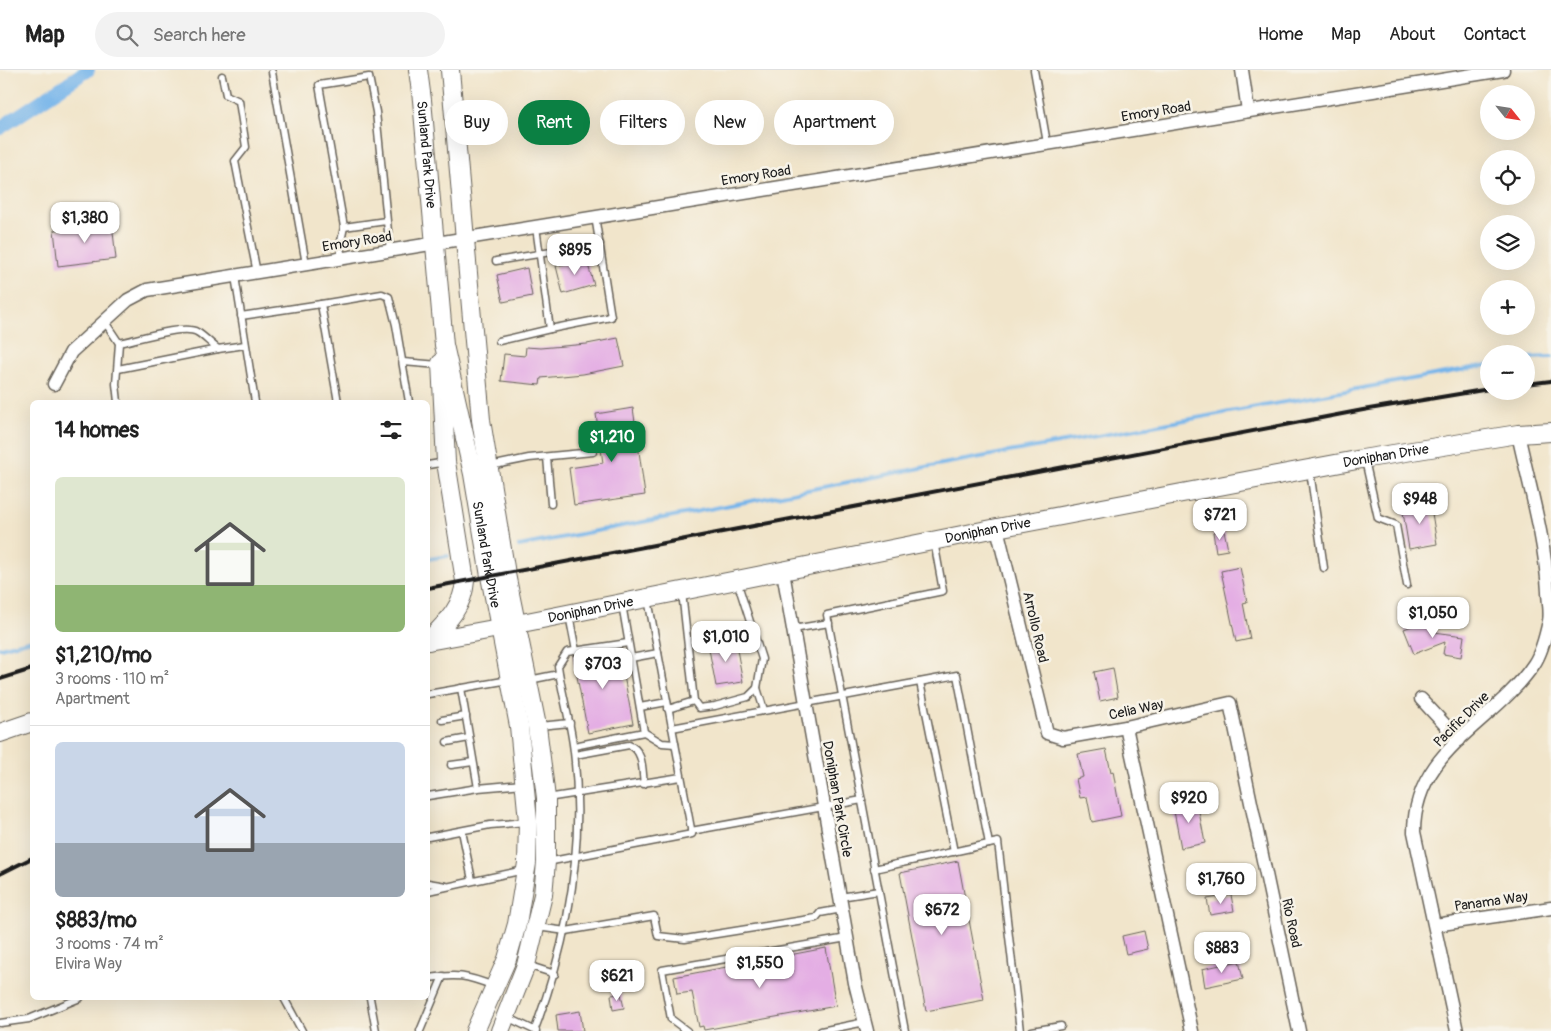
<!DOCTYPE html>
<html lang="en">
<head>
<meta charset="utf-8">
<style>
  :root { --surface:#fff; --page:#f2f2f2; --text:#222; --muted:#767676; --line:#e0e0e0; --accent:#0b8043 }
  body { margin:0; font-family:Pangolin,sans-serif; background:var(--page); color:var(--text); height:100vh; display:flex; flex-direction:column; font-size:19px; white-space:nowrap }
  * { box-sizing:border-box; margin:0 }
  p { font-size:16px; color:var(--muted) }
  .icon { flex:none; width:28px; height:28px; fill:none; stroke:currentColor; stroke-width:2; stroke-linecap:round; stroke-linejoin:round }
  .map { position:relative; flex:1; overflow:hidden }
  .side { position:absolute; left:30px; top:330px; width:400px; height:600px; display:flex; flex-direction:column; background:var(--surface); border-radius:8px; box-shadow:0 5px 20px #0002 }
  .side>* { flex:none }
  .banner { position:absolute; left:445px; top:30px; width:475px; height:45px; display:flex; gap:10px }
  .needle { width:32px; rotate:120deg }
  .controls { position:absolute; left:1480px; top:15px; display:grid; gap:10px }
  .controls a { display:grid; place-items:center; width:55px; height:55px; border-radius:50%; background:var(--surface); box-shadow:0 5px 20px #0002; font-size:25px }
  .price { position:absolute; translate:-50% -42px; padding:0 11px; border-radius:10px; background:#fff; color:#222; font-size:16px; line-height:32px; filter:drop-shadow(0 1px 2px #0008) }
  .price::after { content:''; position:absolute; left:50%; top:30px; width:15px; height:11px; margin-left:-8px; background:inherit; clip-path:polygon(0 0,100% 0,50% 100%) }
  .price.on { background:var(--accent); color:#fff }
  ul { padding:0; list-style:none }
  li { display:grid; align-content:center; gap:10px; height:265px; padding:0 25px }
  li+li { border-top:1px solid var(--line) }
  li span { display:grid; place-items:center; height:155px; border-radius:8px; color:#555 }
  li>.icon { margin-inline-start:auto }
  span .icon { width:90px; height:90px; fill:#fffc; stroke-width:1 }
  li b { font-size:21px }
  h2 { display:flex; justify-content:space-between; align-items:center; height:60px; padding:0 25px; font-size:21px }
  .tag { padding:0 18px; border-radius:22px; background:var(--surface); box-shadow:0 5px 20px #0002; font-size:18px; line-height:45px }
  .tag.on { background:var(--accent); color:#fff }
  header { display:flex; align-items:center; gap:30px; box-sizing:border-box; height:70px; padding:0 25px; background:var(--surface); border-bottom:1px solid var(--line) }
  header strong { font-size:24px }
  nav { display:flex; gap:28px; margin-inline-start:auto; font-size:18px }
  .search { width:350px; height:45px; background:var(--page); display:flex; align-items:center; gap:12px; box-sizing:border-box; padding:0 18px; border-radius:28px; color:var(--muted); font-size:19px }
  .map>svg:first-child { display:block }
</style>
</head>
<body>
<header>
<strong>Map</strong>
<div class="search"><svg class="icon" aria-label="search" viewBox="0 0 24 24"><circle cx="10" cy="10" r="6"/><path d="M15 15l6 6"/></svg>Search here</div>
<nav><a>Home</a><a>Map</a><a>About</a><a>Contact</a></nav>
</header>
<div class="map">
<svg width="1551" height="961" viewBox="0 0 1551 961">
  <rect width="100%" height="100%" fill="#f7f3e8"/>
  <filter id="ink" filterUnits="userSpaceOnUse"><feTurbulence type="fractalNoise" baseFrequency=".02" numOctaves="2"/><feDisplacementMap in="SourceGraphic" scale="10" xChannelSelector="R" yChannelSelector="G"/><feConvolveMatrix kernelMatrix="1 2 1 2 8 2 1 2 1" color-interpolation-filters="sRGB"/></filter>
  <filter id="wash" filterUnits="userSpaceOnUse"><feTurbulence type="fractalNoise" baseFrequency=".0096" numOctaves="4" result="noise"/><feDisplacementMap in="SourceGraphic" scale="20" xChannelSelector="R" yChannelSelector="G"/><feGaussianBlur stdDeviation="1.12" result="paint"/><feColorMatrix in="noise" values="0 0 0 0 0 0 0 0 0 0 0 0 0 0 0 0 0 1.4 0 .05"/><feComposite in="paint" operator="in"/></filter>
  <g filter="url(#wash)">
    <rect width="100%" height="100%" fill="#f1e5cb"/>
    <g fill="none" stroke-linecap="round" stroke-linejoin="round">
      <g stroke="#77b5ea" stroke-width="4">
        <polyline points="1526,288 1551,287"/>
        <polyline points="519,476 926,397 1489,295"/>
        <polyline points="428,489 448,486"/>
        <polyline points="0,578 32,570"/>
      </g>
      <polyline stroke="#77b5ea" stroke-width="14" points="0,58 88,0"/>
    </g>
    <g id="blocks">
      <g fill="#e4aee4">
        <polygon points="112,153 116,189 58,196 54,160"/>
        <polygon points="586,188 594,215 563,224 556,196"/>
        <polygon points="527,198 532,226 503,232 497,205"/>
        <polygon points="618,268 624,296 583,304 541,308 540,315 501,311 504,284 525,286 526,277 540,278 587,274"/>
        <polygon points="633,338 645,425 574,435 569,398 603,393 596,344"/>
        <polygon points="1430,431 1437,474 1409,479 1402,436"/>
        <polygon points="1224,460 1228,480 1216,482 1213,462"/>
        <polygon points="1240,497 1247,532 1243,533 1250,569 1236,572 1221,501"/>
        <polygon points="1429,549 1434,562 1464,566 1461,587 1443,584 1445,572 1414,584 1404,559"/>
        <polygon points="735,569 743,612 716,616 708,574"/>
        <polygon points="619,579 633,654 588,663 573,586"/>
        <polygon points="1113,598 1118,627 1100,631 1094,602"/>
        <polygon points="1106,679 1111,702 1113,701 1121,746 1092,752 1087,727 1080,728 1076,709 1083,707 1078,684"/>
        <polygon points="1197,731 1205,773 1181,778 1173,736"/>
        <polygon points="958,791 984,930 926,941 900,803"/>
        <polygon points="1231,825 1234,841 1210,845 1207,829"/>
        <polygon points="1144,861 1148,879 1126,884 1122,866"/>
        <polygon points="826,878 836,936 704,960 703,956 699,957 692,922 677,924 674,907"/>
        <polygon points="1239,891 1243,909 1205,917 1202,899"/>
        <polygon points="621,924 624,938 613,940 611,925"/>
        <polygon points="580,941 583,961 558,961 556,945"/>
      </g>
    </g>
  </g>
  <g filter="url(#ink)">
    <use href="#blocks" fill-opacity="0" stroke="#676259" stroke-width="1"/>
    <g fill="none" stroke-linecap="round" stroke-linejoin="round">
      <g stroke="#676259" stroke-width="9">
        <g id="service">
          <polyline points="1034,0 1047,73"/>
          <polyline points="272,2 306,194"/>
          <polyline points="222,6 226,25 239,31 246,77 235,91 257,203"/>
          <polyline points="386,151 344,157 319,15 369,7 376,42 390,181"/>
          <polyline points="342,189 340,176 344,157"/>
          <polyline points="496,191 600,174"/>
          <polyline points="235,206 255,332"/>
          <polyline points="321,234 382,224 389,227 396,255 409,332"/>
          <polyline points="241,246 321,234 338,332"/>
          <polyline points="105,252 119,273 116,314 118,332"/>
          <polyline points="550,259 611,247 595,146"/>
          <polyline points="499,271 550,259 536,157"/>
          <polyline points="218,279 245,275"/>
          <polyline points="403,292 439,295"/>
          <path d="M118,299L218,279C211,274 204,266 197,262C184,254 135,270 119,273"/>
          <polyline points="547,387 551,434"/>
          <polyline points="1365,390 1378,448 1396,455 1407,515"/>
          <polyline points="428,395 446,392"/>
          <polyline points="490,396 529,388 593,382"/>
          <polyline points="1310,401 1324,498"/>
          <polyline points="682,522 694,631 699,638 715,636 748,627 757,618 762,589 737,511"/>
          <polyline points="569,545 576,581"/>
          <polyline points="793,559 829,553"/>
          <polyline points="631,588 658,583"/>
          <polyline points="529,610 559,604"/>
          <polyline points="920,612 954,782"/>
          <polyline points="461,618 478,718"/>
          <polyline points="757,618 764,640"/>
          <polyline points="428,624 509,610"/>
          <polyline points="640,637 667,632"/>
          <polyline points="668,639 694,631"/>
          <polyline points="442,650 466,646"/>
          <polyline points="539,656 570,653"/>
          <polyline points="672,658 957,605 989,774"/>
          <polyline points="644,662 662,673 675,674"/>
          <polyline points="447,672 469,668"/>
          <polyline points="574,676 644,662 622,534"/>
          <path d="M575,685L629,675C644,680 642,701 644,714"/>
          <polyline points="451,695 473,692"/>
          <polyline points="428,726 478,718 523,714"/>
          <polyline points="547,728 681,707"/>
          <polyline points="462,761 472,810"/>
          <polyline points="691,761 862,730"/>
          <polyline points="428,767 490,755 527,752"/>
          <polyline points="547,792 692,764 648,529"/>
          <polyline points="874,799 998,772 1020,961"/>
          <polyline points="428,813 446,816"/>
          <polyline points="428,821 524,800"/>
          <polyline points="840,827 879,821"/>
          <polyline points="537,857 566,861 654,846 658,866 685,869 816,848 820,843 842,839"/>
          <polyline points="527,895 555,904"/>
          <path d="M428,908C458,904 465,905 494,916"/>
          <polyline points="284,928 302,961"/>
          <polyline points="370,928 376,961"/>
          <polyline points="507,947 536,961"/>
          <polyline points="0,953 29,949 80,928"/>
          <path d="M535,959C569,869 585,778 574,682C571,653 562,625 558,596L567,582L628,573"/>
          <polyline points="420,961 443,906"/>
          <polyline points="687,961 671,949 662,900 847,868"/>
          <polyline points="821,961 865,952"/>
          <polyline points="905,961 827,545 943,521 934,471"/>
          <polyline points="1032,961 1061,956"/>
        </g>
      </g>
      <g stroke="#676259" stroke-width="15">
        <g id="minor">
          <polyline points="1242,0 1248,41"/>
          <polyline points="54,314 71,282 128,230 147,220 1503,0"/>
          <polyline points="997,458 1047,663 1063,668 1126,657 1230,633 1299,961"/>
          <polyline points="783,502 855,913 867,961"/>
          <polyline points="1421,629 1459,670"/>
          <polyline points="1126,657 1192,961"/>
          <polyline points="1435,855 1551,838"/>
          <path d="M1457,961L1414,762C1414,679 1494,654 1534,594C1542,582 1546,565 1549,551C1551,542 1548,530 1548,521C1545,468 1529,415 1518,364"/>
        </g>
      </g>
      <g stroke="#676259" stroke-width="20">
        <g id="secondary">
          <path id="s1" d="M418,0L422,30L444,275L473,404L490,506L519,656L528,751L527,793L517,854L507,889L475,961"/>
          <polyline points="450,0 481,350 506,504 537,656 546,728 546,792 543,825 526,895 500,961"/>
          <path id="s2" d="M517,554L997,458L1362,389L1518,364L1551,362"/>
          <path d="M428,571C446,553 463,538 465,511L446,392L441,293"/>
          <polyline points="428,571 499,558"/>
          <polyline points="0,663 32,652"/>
        </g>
      </g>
      <g stroke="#676259" stroke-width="22">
        <polyline id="primary" points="499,558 517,554"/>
      </g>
      <use href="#service" stroke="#fff" stroke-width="6"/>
      <use href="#minor" stroke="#fff" stroke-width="12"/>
      <use href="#secondary" stroke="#fff" stroke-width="18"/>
      <use href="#primary" stroke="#fff" stroke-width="20"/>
      <g stroke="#1c1c1c" stroke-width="4">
        <polyline points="1526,314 1551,311"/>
        <polyline points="428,518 1363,340 1489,319"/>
        <polyline points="0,609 32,599"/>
        <polyline points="0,804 32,788"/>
      </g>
    </g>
  </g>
  <g text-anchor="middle" stroke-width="5" stroke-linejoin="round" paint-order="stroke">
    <g font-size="14" fill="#1c1c1c" stroke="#f7f3e8">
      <text transform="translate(1156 41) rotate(-9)" y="5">Emory Road</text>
      <text dy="5" stroke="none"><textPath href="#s1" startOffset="85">Sunland Park Drive</textPath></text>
      <text transform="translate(756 105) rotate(-9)" y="5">Emory Road</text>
      <text transform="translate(357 171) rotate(-9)" y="5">Emory Road</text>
      <text dy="5" stroke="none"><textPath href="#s2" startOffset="885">Doniphan Drive</textPath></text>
      <text dy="5" stroke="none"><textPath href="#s2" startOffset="480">Doniphan Drive</textPath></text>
      <text dy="5" stroke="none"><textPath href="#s1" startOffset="490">Sunland Park Drive</textPath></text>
      <text dy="5" stroke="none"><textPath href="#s2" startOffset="75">Doniphan Drive</textPath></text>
      <text transform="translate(1036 557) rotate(77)" y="5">Arrollo Road</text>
      <text transform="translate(1136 639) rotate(-12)" y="5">Celia Way</text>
      <text transform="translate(1461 649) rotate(-45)" y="5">Pacific Drive</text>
      <text transform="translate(838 729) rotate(80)" y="5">Doniphan Park Circle</text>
      <text transform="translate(1491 831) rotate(-8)" y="5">Panama Way</text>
      <text transform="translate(1292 853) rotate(78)" y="5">Rio Road</text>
    </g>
  </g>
</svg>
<div class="controls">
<a><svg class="needle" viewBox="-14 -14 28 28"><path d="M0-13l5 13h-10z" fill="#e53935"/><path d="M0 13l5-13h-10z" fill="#767676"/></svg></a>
<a><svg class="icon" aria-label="locate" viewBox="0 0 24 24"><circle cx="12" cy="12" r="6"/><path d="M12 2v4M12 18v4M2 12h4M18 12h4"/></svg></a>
<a><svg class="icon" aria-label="layers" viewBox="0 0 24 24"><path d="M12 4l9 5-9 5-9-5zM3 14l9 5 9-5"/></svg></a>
<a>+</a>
<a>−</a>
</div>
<b class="price" style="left:85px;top:174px">$1,380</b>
<b class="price" style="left:575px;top:206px">$895</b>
<b class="price on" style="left:612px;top:393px">$1,210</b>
<b class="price" style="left:1420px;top:455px">$948</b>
<b class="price" style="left:1220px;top:471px">$721</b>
<b class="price" style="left:1433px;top:569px">$1,050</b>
<b class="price" style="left:726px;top:593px">$1,010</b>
<b class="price" style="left:603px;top:620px">$703</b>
<b class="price" style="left:1189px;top:754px">$920</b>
<b class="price" style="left:1221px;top:835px">$1,760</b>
<b class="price" style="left:942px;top:866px">$672</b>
<b class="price" style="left:1222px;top:904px">$883</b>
<b class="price" style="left:760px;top:919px">$1,550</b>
<b class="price" style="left:617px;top:932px">$621</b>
<div class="banner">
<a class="tag">Buy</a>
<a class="tag on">Rent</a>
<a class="tag">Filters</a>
<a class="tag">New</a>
<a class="tag">Apartment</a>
</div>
<section class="side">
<h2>14 homes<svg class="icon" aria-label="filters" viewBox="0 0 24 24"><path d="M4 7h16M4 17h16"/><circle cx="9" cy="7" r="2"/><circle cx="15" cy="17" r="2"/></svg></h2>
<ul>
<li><span style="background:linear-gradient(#dfe7d0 70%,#8fb573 0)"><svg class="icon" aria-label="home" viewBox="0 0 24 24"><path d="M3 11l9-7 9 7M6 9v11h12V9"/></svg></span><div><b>$1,210/mo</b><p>3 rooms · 110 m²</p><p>Apartment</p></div></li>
<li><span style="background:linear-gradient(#c9d6e8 65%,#9aa5b1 0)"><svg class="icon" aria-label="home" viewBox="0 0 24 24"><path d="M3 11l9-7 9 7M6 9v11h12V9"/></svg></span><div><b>$883/mo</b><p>3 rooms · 74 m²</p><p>Elvira Way</p></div></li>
</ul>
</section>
</div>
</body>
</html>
